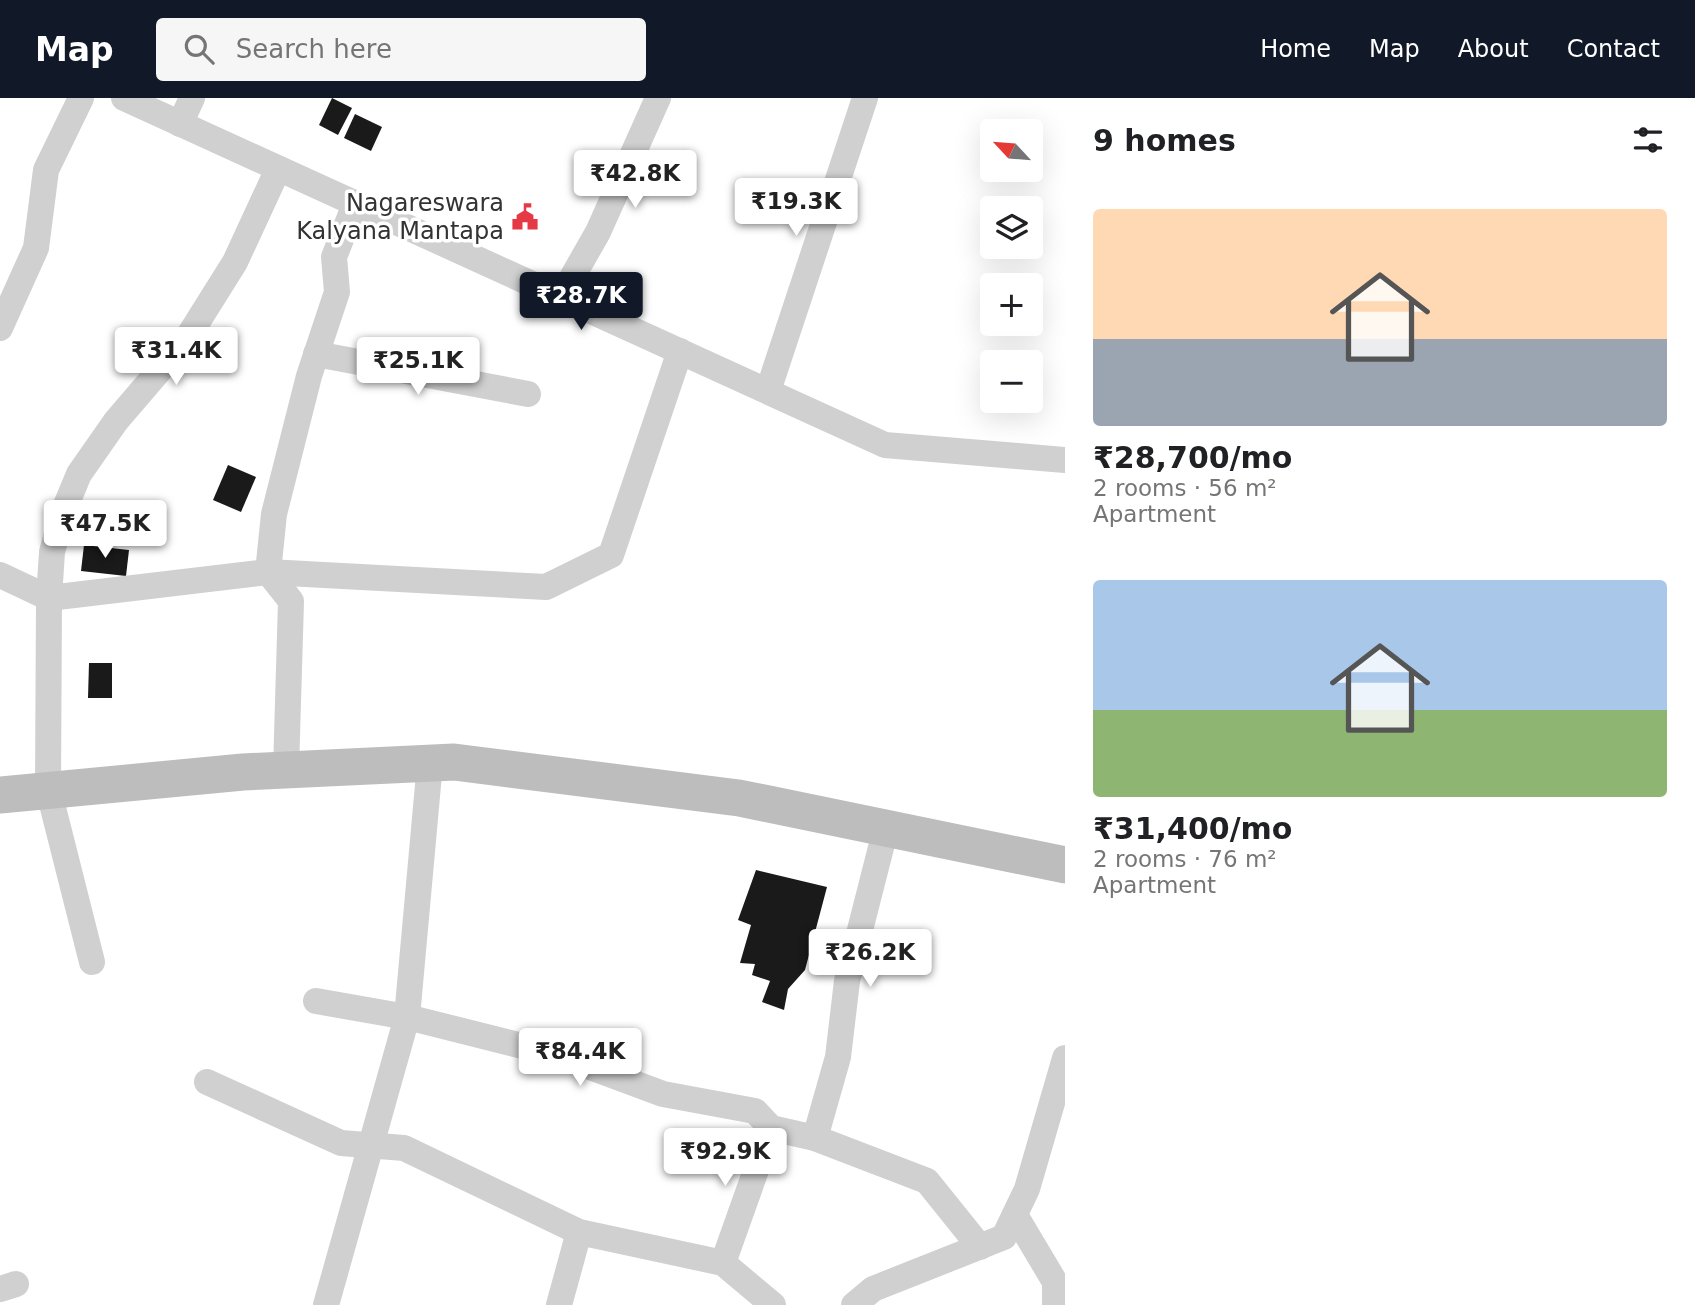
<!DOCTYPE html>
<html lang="en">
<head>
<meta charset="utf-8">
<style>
  :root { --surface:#fff; --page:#f6f6f6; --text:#202124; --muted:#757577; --accent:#111827 }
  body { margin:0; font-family:"DejaVu Sans",sans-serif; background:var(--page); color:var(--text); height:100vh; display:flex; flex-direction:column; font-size:26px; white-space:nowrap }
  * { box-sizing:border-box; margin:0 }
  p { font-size:23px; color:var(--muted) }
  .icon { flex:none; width:38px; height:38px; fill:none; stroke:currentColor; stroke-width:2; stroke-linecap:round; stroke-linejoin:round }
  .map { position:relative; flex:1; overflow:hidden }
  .side { display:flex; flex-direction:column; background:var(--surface); width:630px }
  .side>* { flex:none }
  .needle { width:46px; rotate:296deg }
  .fabs { position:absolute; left:980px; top:21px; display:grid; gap:14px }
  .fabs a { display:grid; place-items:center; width:63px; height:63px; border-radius:7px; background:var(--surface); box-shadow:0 7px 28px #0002; font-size:35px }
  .price { position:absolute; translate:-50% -60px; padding:0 16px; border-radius:7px; background:#fff; color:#222; font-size:23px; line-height:46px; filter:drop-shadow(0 2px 4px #0008) }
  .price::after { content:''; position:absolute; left:50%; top:42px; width:21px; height:16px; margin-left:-10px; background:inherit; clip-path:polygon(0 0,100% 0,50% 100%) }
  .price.on { background:var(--accent); color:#fff }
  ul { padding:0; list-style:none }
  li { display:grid; align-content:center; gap:14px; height:371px; padding:0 28px }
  li span { display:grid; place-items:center; height:217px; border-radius:7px; color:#555 }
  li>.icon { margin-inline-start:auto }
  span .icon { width:126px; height:126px; fill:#fffc; stroke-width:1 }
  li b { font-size:30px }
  h2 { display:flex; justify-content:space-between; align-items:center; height:84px; padding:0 28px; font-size:30px }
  header { display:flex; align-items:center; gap:42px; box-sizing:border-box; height:98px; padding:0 35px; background:var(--accent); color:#fff }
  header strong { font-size:33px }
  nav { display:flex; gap:38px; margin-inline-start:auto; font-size:24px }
  .search { width:490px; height:63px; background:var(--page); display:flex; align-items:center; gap:18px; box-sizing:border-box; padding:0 24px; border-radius:7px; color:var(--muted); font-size:26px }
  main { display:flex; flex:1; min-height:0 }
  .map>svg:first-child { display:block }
</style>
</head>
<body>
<header>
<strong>Map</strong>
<div class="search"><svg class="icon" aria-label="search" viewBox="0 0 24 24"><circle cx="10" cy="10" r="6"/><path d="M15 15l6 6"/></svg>Search here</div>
<nav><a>Home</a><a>Map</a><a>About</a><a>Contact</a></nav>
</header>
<main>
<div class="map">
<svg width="1065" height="1207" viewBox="0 0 1065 1207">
  <rect width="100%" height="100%" fill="#fff"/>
  <g fill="#1a1a1a">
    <polygon points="332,0 352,10 338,37 319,27"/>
    <polygon points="355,16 382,29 371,53 344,40"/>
    <polygon points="228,367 256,379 241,414 213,402"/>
    <polygon points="84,447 129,452 126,478 81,473"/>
    <polygon points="89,565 112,565 112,600 88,600"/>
    <polygon points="756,772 827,789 805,872 788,891 784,912 762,904 770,883 752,877 755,866 740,865 751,827 738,822"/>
  </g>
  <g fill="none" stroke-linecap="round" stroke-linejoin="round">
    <g stroke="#d0d0d0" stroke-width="26">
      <polyline points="124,0 885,347 1065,362"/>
      <polyline points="180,26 192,0"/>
      <polyline points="561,199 598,134 658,0"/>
      <polyline points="0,230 36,150 46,72 81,0"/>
      <polyline points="316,256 528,296"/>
      <polyline points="768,293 865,0"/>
      <polyline points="0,477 49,500 268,474 546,489 611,457 680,253"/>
      <polyline points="286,672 291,503 268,474 274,416 309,278 337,194 334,159 355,106"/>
      <polyline points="92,864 48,690 49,500 52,454 62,417 79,376 116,323 188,239 235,164 278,71"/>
      <polyline points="316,903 407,919 558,957 663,996 755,1013 771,1030 815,1040 927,1083 980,1149"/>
      <polyline points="207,984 341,1045 404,1050 579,1134 723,1165 773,1207"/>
      <polyline points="815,1040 838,959 847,883 886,730"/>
      <polyline points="1015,1117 1055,1184 1055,1207"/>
      <polyline points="723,1165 771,1030"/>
      <polyline points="0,1191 16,1186"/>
      <polyline points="326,1207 407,919 430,665"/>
      <polyline points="559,1207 579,1134"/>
      <polyline points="854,1207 873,1191 1004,1139 1027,1091 1065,960"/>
    </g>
    <polyline stroke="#bdbdbd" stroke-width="37" points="0,697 243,674 454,664 739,700 1065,767"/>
  </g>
  <defs>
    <g id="civic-bare" transform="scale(2.1)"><path d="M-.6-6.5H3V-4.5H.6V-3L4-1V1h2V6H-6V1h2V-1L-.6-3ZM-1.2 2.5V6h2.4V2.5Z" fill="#e63946" stroke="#fff" stroke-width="2.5" paint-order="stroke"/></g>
  </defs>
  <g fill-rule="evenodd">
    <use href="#civic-bare" x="525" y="119"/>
  </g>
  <g text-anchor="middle" stroke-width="7" stroke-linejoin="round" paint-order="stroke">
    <g font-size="24" fill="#333" stroke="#fff" text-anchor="end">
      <text x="504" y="113">Nagareswara<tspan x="504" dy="28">Kalyana Mantapa</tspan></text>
    </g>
  </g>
</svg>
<div class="fabs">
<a><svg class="needle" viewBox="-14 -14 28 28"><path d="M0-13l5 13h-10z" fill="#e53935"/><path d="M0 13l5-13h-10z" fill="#757577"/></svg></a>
<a><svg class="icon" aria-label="layers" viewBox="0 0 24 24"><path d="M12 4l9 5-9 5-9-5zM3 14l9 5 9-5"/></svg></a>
<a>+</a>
<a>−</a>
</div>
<b class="price" style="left:635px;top:112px">₹42.8K</b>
<b class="price" style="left:796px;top:140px">₹19.3K</b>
<b class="price on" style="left:581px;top:234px">₹28.7K</b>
<b class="price" style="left:176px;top:289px">₹31.4K</b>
<b class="price" style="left:418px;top:299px">₹25.1K</b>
<b class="price" style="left:105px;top:462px">₹47.5K</b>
<b class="price" style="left:870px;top:891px">₹26.2K</b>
<b class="price" style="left:580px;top:990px">₹84.4K</b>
<b class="price" style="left:725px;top:1090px">₹92.9K</b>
</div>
<section class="side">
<h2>9 homes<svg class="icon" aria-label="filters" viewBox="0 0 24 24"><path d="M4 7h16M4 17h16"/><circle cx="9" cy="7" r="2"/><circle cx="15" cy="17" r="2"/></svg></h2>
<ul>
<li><span style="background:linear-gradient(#ffd9b3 60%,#9aa5b1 0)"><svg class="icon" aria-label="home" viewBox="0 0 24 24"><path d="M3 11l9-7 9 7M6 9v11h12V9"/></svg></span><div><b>₹28,700/mo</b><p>2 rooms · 56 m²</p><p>Apartment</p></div></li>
<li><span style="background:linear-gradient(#a9c7e8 60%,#8fb573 0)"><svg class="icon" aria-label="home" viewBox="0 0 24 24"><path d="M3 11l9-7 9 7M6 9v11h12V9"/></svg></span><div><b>₹31,400/mo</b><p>2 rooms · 76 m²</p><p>Apartment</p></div></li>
</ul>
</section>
</main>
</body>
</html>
